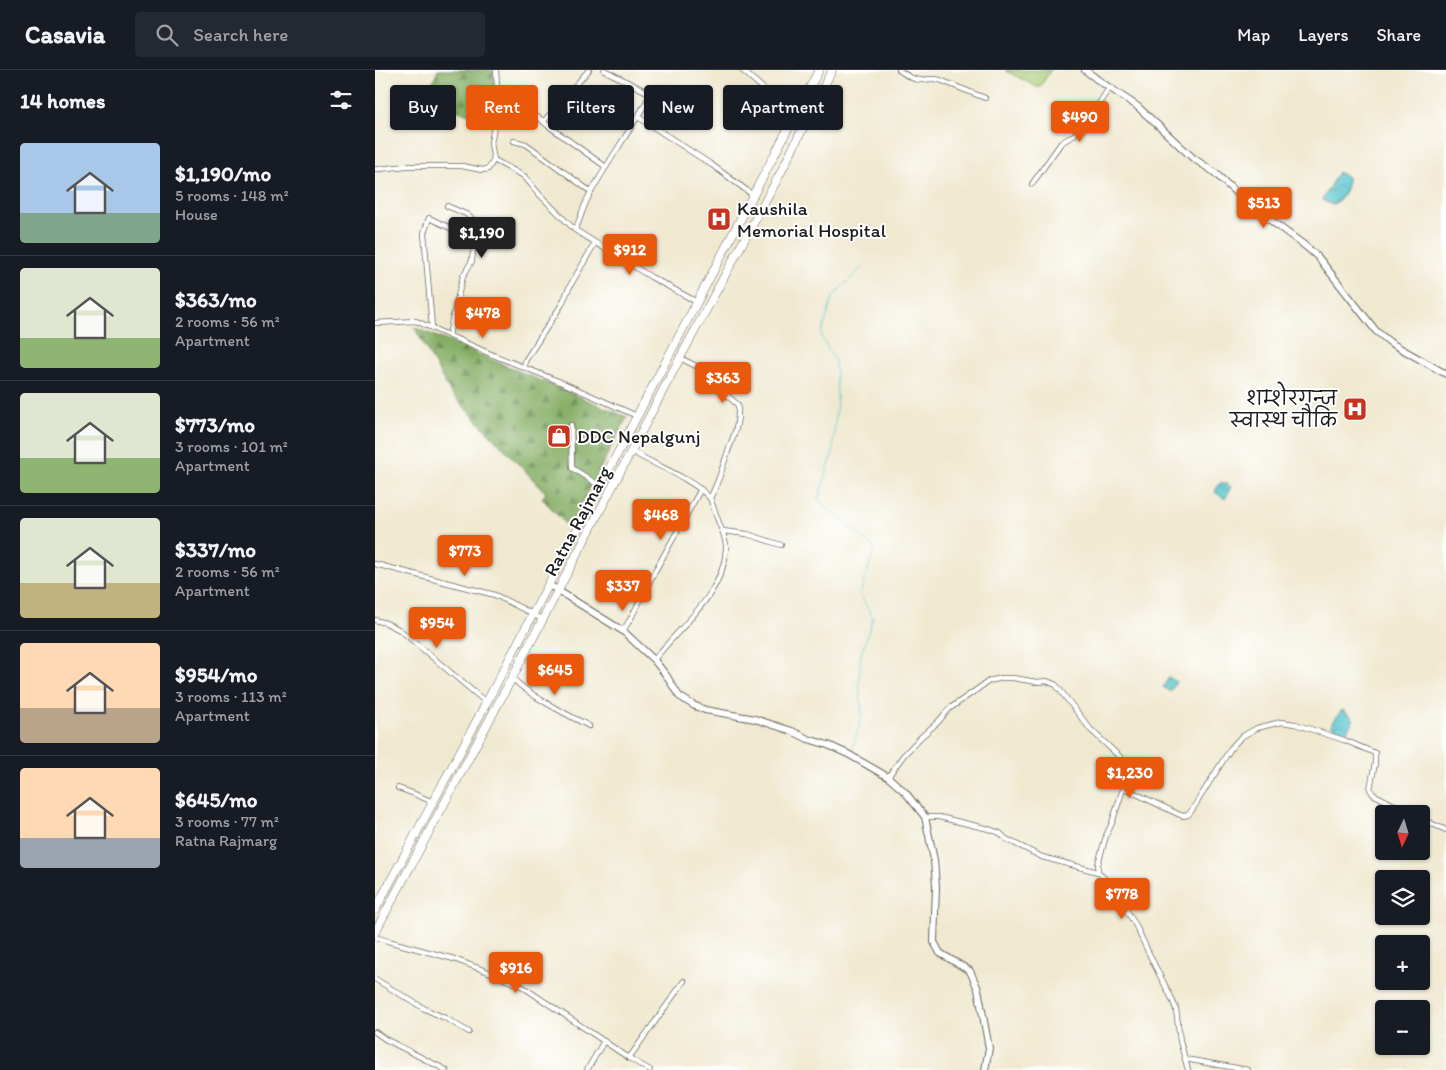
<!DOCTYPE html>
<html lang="en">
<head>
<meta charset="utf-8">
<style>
  :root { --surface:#171b24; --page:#242831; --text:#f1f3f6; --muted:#9ea1a6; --line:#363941; --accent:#ea580c }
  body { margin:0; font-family:Itim,"Playpen Sans Deva",sans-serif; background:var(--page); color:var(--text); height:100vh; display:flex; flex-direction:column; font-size:19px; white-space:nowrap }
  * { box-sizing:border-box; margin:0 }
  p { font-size:16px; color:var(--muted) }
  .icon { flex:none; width:28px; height:28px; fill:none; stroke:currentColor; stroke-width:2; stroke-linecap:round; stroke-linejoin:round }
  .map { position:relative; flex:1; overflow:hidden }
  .drawer { display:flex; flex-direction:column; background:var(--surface); width:375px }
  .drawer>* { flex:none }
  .hud { position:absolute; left:15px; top:15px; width:475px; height:45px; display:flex; gap:10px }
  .needle { width:32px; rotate:184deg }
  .buttons { position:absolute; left:1000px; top:735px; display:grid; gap:10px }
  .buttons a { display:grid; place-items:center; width:55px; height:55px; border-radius:5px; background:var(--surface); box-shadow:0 1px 4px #0004; font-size:25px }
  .price { position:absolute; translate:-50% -42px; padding:0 11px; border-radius:5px; background:var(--accent); color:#fff; font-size:16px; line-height:32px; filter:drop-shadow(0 1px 2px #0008) }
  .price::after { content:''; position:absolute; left:50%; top:30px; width:15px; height:11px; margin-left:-8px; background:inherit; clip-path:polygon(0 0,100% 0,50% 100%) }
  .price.selected { background:#222; color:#fff }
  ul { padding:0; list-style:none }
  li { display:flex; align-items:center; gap:15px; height:125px; padding:0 20px }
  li+li { border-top:1px solid var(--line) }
  li span { display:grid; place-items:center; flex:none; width:140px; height:100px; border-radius:5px; color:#555 }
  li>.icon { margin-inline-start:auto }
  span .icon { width:60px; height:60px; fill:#fffc; stroke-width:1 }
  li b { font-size:21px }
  h2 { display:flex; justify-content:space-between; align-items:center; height:60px; padding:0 20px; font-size:21px }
  .pill { padding:0 18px; border-radius:5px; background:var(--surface); box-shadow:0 1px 4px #0004; font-size:18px; line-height:45px }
  .pill.selected { background:var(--accent); color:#fff }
  header { display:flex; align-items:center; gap:30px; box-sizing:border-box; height:70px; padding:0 25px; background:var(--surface); border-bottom:1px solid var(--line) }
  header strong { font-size:24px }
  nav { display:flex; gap:28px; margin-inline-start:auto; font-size:18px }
  .search { width:350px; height:45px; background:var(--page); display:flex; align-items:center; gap:12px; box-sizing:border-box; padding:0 18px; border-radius:5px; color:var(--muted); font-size:19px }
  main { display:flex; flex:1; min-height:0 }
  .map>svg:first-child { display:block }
</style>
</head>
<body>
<header>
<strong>Casavia</strong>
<div class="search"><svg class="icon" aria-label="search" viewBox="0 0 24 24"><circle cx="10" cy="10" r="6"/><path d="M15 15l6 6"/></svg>Search here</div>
<nav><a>Map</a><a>Layers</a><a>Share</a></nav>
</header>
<main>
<section class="drawer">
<h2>14 homes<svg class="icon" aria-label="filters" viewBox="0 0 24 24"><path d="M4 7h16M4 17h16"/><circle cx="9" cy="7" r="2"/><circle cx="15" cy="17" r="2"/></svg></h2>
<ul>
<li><span style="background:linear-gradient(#a9c7e8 70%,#7fa58c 0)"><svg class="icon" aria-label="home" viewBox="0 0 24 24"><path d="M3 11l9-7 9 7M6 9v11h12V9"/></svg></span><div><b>$1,190/mo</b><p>5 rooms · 148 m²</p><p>House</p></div></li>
<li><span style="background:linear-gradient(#dfe7d0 70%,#8fb573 0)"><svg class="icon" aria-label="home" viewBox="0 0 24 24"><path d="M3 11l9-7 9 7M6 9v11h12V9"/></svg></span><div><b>$363/mo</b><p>2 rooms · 56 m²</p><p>Apartment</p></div></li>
<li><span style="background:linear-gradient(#dfe7d0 65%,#8fb573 0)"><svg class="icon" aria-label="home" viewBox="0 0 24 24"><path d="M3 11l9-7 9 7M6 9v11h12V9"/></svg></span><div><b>$773/mo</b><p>3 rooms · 101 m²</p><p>Apartment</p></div></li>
<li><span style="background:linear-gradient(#dfe7d0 65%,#c2b280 0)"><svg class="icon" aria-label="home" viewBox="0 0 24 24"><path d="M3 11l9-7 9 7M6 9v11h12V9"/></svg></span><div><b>$337/mo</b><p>2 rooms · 56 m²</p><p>Apartment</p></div></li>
<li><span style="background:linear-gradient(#ffd9b3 65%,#b9a48a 0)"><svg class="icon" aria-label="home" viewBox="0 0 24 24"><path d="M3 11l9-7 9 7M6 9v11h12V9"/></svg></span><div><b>$954/mo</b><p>3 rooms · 113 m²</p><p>Apartment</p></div></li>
<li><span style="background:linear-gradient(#ffd9b3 70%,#9aa5b1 0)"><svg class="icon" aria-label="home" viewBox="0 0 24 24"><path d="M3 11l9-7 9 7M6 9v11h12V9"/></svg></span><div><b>$645/mo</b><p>3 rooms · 77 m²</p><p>Ratna Rajmarg</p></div></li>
</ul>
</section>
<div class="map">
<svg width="1071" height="1000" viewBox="0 0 1071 1000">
  <defs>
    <pattern id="forest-firs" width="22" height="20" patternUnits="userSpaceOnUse" patternTransform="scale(1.25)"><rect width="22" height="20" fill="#85ae65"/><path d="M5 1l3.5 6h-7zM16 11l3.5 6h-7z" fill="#6c8d52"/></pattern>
    <pattern id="water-waves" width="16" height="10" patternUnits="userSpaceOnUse" patternTransform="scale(1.25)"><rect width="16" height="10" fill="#59c6ce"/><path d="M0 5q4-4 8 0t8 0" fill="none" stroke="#4daab0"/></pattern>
  </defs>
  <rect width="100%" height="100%" fill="#fff"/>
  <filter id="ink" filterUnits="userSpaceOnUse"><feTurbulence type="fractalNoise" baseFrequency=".02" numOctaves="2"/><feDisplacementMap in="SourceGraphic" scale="10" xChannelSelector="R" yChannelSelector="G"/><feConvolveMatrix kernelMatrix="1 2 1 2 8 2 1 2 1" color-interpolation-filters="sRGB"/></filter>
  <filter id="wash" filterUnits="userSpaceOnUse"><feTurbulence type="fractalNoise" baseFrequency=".0096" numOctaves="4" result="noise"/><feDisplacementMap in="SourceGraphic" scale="20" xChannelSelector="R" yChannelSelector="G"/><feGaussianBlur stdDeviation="1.12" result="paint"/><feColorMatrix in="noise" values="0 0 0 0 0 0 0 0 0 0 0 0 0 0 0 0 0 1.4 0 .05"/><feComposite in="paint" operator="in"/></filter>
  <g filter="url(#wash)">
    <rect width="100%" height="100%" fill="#f0e9d0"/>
    <polygon fill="#a7ca73" stroke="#627348" points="631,0 676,0 664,18 631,1"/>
    <g fill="url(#forest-firs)" stroke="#506540">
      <polygon points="63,0 118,0 121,37 115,50 50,31"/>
      <polygon points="39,257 252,347 194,458 167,428 171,423 75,322"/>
    </g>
    <g fill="url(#water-waves)" stroke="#3a7175">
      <path d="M963,102L973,107C974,117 966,131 957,135L947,130Z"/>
      <polygon points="847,412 856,417 850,429 840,422 843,415"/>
      <polygon points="794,607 801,612 795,622 788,617"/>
      <polygon points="968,640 979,649 972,661 966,663 956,655 966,641"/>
    </g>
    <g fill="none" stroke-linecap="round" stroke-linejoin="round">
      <polyline stroke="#59c6ce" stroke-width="1" points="477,680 487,646 484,612 486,585 498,548 485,525 500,478 443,430 458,382 462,328 460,291 446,266 458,226 489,195"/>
    </g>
  </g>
  <g filter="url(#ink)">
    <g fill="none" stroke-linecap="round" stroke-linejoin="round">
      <g stroke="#66645b" stroke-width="6">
        <g id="street">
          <path d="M121,0L123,33L116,73L119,90L149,106L164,124L200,160C206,148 208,136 215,124C234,90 257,58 276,24L229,0"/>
          <polyline points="367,0 390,20 422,42"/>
          <path d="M524,0C531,5 539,11 548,10C555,9 558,8 565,10L610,28"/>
          <path d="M123,33C139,38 161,42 172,55L231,97"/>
          <polyline points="263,47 337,95 378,125"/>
          <polyline points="169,51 214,0"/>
          <polyline points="139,71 151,74 216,122"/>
          <polyline points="0,99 4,99 31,96 87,96 107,100 113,99 119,90"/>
          <polyline points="657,114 686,73 699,65 718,43 734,18"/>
          <polyline points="72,136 91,144 101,152 97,191 88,206 77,250 74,266"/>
          <polyline points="200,160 276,207 322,232"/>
          <polyline points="0,253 41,251 118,285 188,313 262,346"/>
          <polyline points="57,257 49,163 54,148 99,169"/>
          <polyline points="149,297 150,291 187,234 195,216 220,173"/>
          <polyline points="196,355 197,398 225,416"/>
          <path d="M256,381C281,396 315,407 335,428"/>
          <polyline points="348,461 372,464 406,475"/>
          <polyline points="0,494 120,525 158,544 167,550"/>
          <polyline points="0,550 11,553 25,560 112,633"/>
          <polyline points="248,561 256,548 280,501 326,419"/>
          <path d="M279,590C304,557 349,524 351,479C352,470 347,461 344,453C341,445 338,436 335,428C343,414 347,399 352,384C359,364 364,357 363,335L345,319L337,304L305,288"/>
          <path d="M137,608C159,629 188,642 214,656"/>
          <polyline points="513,707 528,686 546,667 563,652 574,639 614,611 627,608 638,608 662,612 672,611 681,615 716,660 745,687 753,701 753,712 747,722 737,753 731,766 723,794 723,802"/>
          <polyline points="23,718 37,723 58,732"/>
          <polyline points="749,718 803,744 808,746 813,745 817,740 856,678 866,667 882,658 906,652 920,654 969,670 1000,683 1000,693 995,719 998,724 1036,744"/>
          <polyline points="550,747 564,747 614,759 625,763 631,769 667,787 723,802 734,813 760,854 779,894 796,927 801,939 805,971 810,989 873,1000"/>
          <polyline points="1046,749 1071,760"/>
          <polyline points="0,867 13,871 79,889 111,901 148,917 254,988 275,1000"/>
          <polyline points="0,909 50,939 70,948 94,962"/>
          <polyline points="0,962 10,969 71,1000"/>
          <polyline points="254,988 309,911"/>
          <polyline points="810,989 813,1000"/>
          <polyline points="212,1000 229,971"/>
        </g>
      </g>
      <g stroke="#66645b" stroke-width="8">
        <g id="secondary">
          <polyline points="710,0 723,10 762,36 818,88 839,102 872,133 929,175 943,187 1001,261 1016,273 1071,304"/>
          <polyline points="174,515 248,561 279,590 291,605 304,626 318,635 330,640 380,649 417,661 433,669 453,675 473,684 513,707 530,722 550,747 559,790 561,817 559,872 565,883 595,901 603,919 614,978 610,1000"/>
        </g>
      </g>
      <g stroke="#66645b" stroke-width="9">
        <g id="highway">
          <polyline points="0,840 107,641 444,0"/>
          <polyline points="0,862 137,608 305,288 405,104 457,0"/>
        </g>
      </g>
      <use href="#street" stroke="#fff" stroke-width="4.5"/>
      <use href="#secondary" stroke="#fff" stroke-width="6"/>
      <use href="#highway" stroke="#fff" stroke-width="8"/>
    </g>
  </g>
  <defs>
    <g id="hospital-square" transform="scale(1.25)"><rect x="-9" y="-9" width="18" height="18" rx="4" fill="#c8321e" stroke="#fff"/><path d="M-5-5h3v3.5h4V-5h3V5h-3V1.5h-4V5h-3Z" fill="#fff"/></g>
    <g id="shop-square" transform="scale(1.25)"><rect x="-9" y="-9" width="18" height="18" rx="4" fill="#c8321e" stroke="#fff"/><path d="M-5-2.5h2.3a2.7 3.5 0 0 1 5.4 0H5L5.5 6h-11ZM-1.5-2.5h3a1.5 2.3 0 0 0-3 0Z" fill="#fff"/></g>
  </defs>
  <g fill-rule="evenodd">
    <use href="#hospital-square" x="344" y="149"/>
    <use href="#hospital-square" x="980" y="339"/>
    <use href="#shop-square" x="184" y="366"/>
  </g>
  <g text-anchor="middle" stroke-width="4" stroke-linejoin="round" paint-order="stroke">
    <g font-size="19" fill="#1c1c1c" stroke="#fff" text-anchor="start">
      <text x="362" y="145">Kaushila<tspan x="362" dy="22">Memorial Hospital</tspan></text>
      <text x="962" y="335" text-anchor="end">शम्शेरगन्ज<tspan x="962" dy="22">स्वास्थ चौकि</tspan></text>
      <text x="202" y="373">DDC Nepalgunj</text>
    </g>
    <g font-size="19" fill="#1c1c1c" stroke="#fff">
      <text transform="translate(202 451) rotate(-62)" y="7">Ratna Rajmarg</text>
    </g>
  </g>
</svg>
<div class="buttons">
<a><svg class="needle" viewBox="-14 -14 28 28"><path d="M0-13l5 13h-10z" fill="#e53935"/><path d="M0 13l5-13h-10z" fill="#9ea1a6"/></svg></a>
<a><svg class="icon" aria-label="layers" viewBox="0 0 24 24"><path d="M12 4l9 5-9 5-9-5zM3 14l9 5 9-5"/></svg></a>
<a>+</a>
<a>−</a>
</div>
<b class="price" style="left:705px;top:73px">$490</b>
<b class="price" style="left:889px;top:159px">$513</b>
<b class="price selected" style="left:107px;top:189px">$1,190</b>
<b class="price" style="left:255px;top:206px">$912</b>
<b class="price" style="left:108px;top:269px">$478</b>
<b class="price" style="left:348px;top:334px">$363</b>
<b class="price" style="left:286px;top:471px">$468</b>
<b class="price" style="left:90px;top:507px">$773</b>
<b class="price" style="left:248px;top:542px">$337</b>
<b class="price" style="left:62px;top:579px">$954</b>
<b class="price" style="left:180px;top:626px">$645</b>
<b class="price" style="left:755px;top:729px">$1,230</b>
<b class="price" style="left:747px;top:850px">$778</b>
<b class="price" style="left:141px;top:924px">$916</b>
<div class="hud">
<a class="pill">Buy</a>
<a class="pill selected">Rent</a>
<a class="pill">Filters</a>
<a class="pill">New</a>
<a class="pill">Apartment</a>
</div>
</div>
</main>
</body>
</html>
